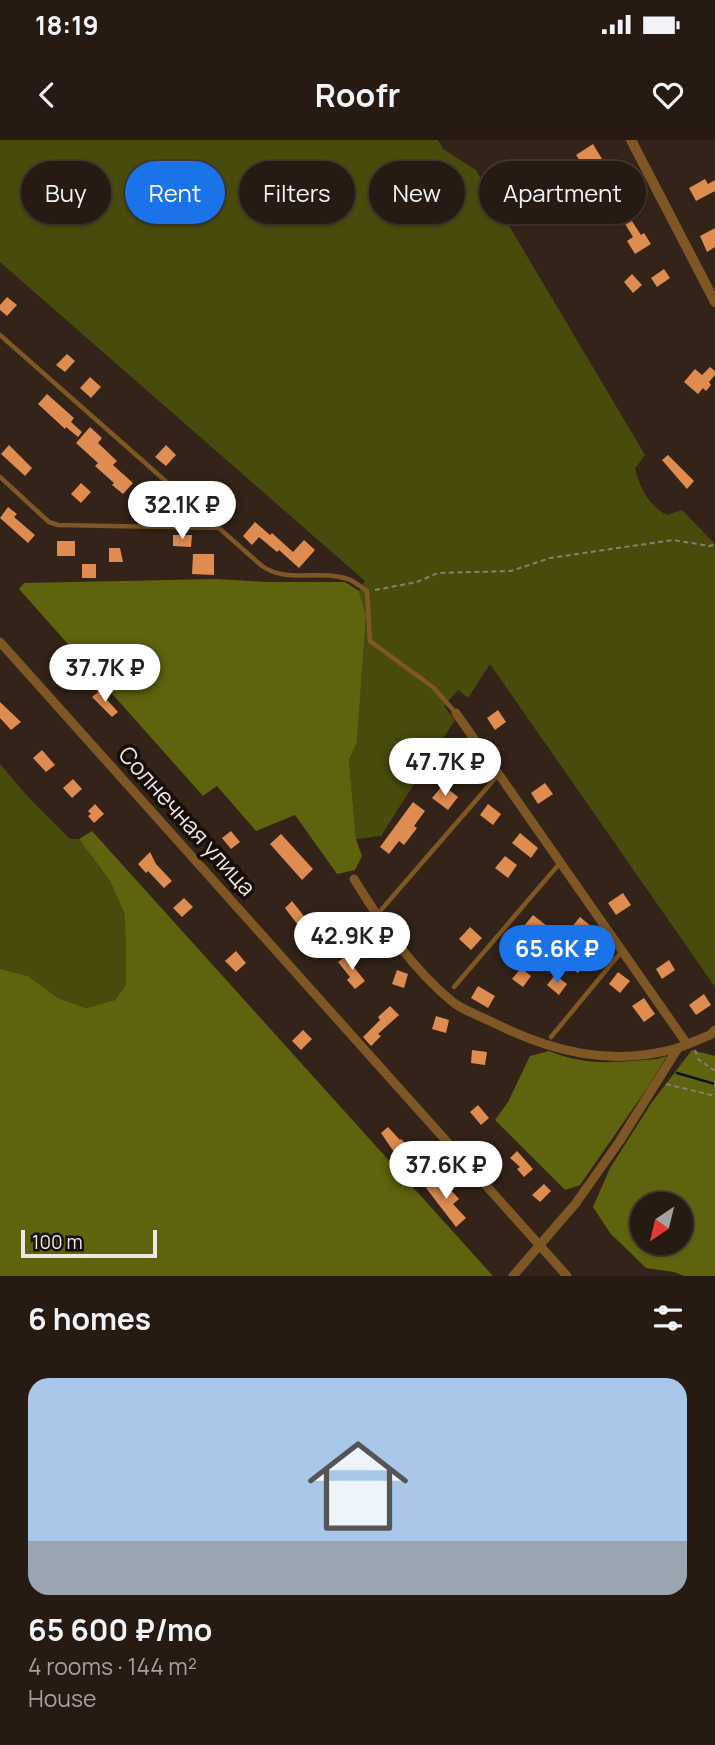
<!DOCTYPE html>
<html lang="en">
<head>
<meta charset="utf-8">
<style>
  :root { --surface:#261a12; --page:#2e231b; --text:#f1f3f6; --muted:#a4a19f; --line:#423832; --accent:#1a73e8 }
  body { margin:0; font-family:Manrope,sans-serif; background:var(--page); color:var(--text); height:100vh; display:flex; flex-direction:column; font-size:26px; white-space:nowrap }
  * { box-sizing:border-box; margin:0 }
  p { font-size:23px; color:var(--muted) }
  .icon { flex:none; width:38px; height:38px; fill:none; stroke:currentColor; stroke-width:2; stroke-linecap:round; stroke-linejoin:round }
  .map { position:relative; height:1136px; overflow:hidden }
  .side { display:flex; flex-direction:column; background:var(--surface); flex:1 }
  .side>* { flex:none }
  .hud { position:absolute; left:21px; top:21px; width:674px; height:63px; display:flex; gap:14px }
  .needle { width:46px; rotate:215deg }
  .fabs { position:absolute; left:630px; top:1052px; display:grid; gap:14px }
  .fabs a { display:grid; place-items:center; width:63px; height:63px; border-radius:50%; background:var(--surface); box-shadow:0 2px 5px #0004,0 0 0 2px var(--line); font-size:35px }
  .scale { position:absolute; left:21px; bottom:18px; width:136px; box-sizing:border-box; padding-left:7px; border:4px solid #f2e7e0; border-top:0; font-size:19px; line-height:24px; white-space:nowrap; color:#f2e7e0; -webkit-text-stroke:5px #150e0a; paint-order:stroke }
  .price { position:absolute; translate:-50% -60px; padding:0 16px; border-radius:24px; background:#fff; color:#222; font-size:23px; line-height:46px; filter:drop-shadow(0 2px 4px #0008) }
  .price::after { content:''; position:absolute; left:50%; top:42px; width:21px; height:16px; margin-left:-10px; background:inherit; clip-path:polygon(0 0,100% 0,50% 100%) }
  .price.active { background:var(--accent); color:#fff }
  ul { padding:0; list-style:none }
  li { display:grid; align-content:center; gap:14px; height:371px; padding:0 28px }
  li+li { border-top:2px solid var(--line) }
  li span { display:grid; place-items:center; height:217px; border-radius:21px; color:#555 }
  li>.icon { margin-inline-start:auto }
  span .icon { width:126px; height:126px; fill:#fffc; stroke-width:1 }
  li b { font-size:30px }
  h2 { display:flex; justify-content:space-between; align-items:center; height:84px; padding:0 28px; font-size:30px }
  .chip { padding:0 24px; border-radius:32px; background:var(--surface); box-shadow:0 2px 5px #0004,0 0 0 2px var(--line); font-size:24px; line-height:63px }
  .chip.active { background:var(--accent); color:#fff }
  .status { display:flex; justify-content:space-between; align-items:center; height:49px; padding:0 35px; background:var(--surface); direction:ltr }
  .status svg { height:19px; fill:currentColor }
  header { display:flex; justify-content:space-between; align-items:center; height:91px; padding:0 28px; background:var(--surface); font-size:32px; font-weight:700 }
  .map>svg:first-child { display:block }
</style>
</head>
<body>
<div class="status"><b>18:19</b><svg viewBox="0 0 49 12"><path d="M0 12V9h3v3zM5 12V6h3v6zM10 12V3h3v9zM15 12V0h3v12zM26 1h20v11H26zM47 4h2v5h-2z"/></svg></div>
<header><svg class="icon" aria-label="back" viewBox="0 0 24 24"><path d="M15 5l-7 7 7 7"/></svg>Roofr<svg class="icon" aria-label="heart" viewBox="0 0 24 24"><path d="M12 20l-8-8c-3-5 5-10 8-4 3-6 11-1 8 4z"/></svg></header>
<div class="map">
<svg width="715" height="1136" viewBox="0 0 715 1136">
  <rect width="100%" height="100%" fill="#332318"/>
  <g fill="#484b0c">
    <path d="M0,0H438L443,9L476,30L645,315L635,329C640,348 649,366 667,375L682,370L715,404V847L490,524L468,558L458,550L444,566L455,580L381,696L356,699L349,620L357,602L366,475L359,451L365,441L0,122Z"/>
    <polygon points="0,624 29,658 70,699 79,699 110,741 125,775 126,845 115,860 86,868 58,858 28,836 0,829"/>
  </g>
  <g fill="#5f630d" fill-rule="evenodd">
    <polygon points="216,439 267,442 345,442 359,451 366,475 357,602 349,620 356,699 362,716 355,730 337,734 295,675 256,691 217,646 203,656 19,449 24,443"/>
    <polygon points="92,691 493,1136 0,1136 0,829 28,836 58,858 86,868 115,860 126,845 125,775 110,741 79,699"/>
    <path d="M692,910L715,916V1136H684L674,1132L646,1128L610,1093L593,1067L610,1028L652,962ZM642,1064H681V1102H642Z"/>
    <path d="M549,911C589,927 616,922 657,919L667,916L646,950L580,1045L565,1050L495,980L508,962L530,916Z"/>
  </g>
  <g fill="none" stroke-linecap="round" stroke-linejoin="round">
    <polyline stroke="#07131c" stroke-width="2.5" points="677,933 715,944"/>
  </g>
  <g fill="#df8c50">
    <polygon points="593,4 602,19 588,28 586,23 583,25 576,15"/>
    <polygon points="705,39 708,44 715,40 715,51 696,61 689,48"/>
    <polygon points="617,40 623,49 604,60 599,51"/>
    <polygon points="630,78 641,95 644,93 651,104 635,114 627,101 633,97 624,82"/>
    <polygon points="715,88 715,107 707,112 700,96"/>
    <polygon points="664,129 670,138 657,147 651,138"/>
    <polygon points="632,134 642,145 633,153 624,142"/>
    <polygon points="7,157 17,165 7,176 0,170 0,165"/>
    <polygon points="67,214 75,221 65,232 56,225"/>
    <polygon points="710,227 715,231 715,235 709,242 711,245 706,251 703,248 698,254 684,242 695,229 702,235"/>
    <polygon points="90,237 101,247 91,258 80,248"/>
    <polygon points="47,254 74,278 71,282 82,292 78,297 66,287 65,289 38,264"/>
    <polygon points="90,287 102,298 98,303 117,321 113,325 133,343 123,354 112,345 114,343 95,326 98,323 76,303"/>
    <polygon points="9,305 32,328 25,336 1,314"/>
    <polygon points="166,305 176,315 166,326 155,317"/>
    <polygon points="668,315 694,341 687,349 662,320"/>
    <polygon points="81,343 91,352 81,363 71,354"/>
    <polygon points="206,345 219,356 210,367 197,355"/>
    <polygon points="152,364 164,370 159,382 146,376"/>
    <polygon points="8,367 17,374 14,377 35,395 28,403 0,378"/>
    <polygon points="255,382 270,395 272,393 293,412 304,400 315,410 299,428 279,410 277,412 259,397 252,405 243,396"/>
    <polygon points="173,395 192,395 191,407 173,406"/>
    <rect x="57" y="401" width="18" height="15"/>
    <polygon points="109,408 120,408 123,422 109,422"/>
    <polygon points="193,414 214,414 214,435 192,434"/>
    <rect x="82" y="424" width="14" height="14"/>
    <polygon points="99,551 118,572 112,577 92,557"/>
    <polygon points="0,562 21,582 11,590 0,578"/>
    <polygon points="498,570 506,582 495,590 487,578"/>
    <polygon points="42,610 55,625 46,632 33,618"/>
    <polygon points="458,618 479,622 477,639 455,635"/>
    <polygon points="73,639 82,649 72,658 63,648"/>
    <polygon points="545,643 553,654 538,664 531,653"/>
    <polygon points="443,645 458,657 448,670 432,658"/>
    <polygon points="413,662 425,671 414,686 417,688 404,705 399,701 389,714 380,707"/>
    <polygon points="95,664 104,674 94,683 88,676 91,674 88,671"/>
    <polygon points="488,664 501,674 493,685 480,675"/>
    <polygon points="231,691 240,702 231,709 222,698"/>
    <polygon points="520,693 538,708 531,718 512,703"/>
    <polygon points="281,694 313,729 302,740 270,704"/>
    <polygon points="150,712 156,724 172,741 164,748 148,731 146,733 138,724"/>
    <polygon points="505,716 517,725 508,738 495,728"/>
    <polygon points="623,753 631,765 616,775 608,763"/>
    <polygon points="184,758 193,767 182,777 173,768"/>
    <polygon points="292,761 315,790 307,797 285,768"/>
    <polygon points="533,775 547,786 539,797 524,786"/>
    <polygon points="580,777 591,786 583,797 571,788"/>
    <polygon points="470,787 482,798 471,810 459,799"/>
    <polygon points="378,799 387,810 379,818 369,808"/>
    <polygon points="236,811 246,823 236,832 225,821"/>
    <polygon points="347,815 355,824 353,826 365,841 355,849 347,840 350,837 338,822"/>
    <polygon points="574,815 585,824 578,833 567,824"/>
    <polygon points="669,820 675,830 662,839 656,829"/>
    <polygon points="521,828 531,836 523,847 512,839"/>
    <polygon points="397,830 408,834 404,848 392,844"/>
    <polygon points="618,832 630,841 620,853 609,844"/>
    <polygon points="555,835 567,844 559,855 547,845"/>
    <polygon points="478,846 495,856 488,868 471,858"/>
    <polygon points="704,854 711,865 696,875 689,865"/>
    <polygon points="644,858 655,874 644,882 632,866"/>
    <polygon points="390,866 399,875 378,894 381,896 371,906 363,897 380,880 378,877"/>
    <polygon points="436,876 449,880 446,893 432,889"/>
    <polygon points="303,890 312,899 301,910 292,901"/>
    <polygon points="472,910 487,912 485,925 471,923"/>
    <polygon points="478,965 489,978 481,985 470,972"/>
    <polygon points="388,987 400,1000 401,999 407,1005 396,1015 381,993"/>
    <polygon points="517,1011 533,1029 524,1037 517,1029 520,1027 510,1018"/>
    <polygon points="439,1037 459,1059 453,1064 466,1078 456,1087 426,1048"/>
    <polygon points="544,1044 551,1051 540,1062 532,1055"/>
  </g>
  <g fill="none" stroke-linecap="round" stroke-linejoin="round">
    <g stroke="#8b7d74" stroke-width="2" stroke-dasharray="5 3.5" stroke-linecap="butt">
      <polyline points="375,450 417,442 438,433 511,431 550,418 673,400 710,406 715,404"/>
      <polyline points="695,910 698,919 715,931 715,934"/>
      <polyline points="715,941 715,951"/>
      <polyline points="666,944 715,956"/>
    </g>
    <g stroke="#7f5725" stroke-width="4.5">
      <path d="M0,195L262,426C288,444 319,429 348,439C354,441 361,447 367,451L370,501L434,548L455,572"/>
      <polyline points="0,337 49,382 58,385 218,388"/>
      <polyline points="381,770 498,635"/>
      <polyline points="454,847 560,723"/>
      <polyline points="551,897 622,811"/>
    </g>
    <g stroke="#7f5725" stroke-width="9">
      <polyline points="0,502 567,1136"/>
      <polyline points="456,573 687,904"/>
      <path d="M354,739C381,783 413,830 454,863C465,871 480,876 492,882C552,912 611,927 678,908"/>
      <polyline points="513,1136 576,1063 619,1002 678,908 710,895 715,890"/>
    </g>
    <polyline stroke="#7f5725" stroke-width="10" points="631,0 715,162"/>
  </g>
  <g text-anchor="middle" stroke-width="7" stroke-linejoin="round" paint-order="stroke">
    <g font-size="23" fill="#f2e7e0" stroke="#150e0a">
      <text transform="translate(187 681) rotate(48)" y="8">Солнечная улица</text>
    </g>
  </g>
</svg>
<div class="fabs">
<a><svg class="needle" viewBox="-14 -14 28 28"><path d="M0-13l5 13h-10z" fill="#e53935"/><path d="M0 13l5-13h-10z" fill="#a4a19f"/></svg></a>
</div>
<div class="scale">100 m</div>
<b class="price" style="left:182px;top:401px">32.1K ₽</b>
<b class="price" style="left:105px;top:564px">37.7K ₽</b>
<b class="price" style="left:445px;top:658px">47.7K ₽</b>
<b class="price" style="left:352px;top:832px">42.9K ₽</b>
<b class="price active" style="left:557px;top:845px">65.6K ₽</b>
<b class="price" style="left:446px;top:1061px">37.6K ₽</b>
<div class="hud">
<a class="chip">Buy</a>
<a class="chip active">Rent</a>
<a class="chip">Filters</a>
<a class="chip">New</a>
<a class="chip">Apartment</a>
</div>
</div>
<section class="side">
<h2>6 homes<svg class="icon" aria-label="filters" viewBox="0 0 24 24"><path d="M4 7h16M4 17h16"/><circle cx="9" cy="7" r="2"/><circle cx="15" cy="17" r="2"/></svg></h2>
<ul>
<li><span style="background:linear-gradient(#a9c7e8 75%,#9aa5b1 0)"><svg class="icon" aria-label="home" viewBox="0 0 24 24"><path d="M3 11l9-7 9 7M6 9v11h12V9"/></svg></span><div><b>65 600 ₽/mo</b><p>4 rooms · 144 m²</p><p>House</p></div></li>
</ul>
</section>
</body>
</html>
